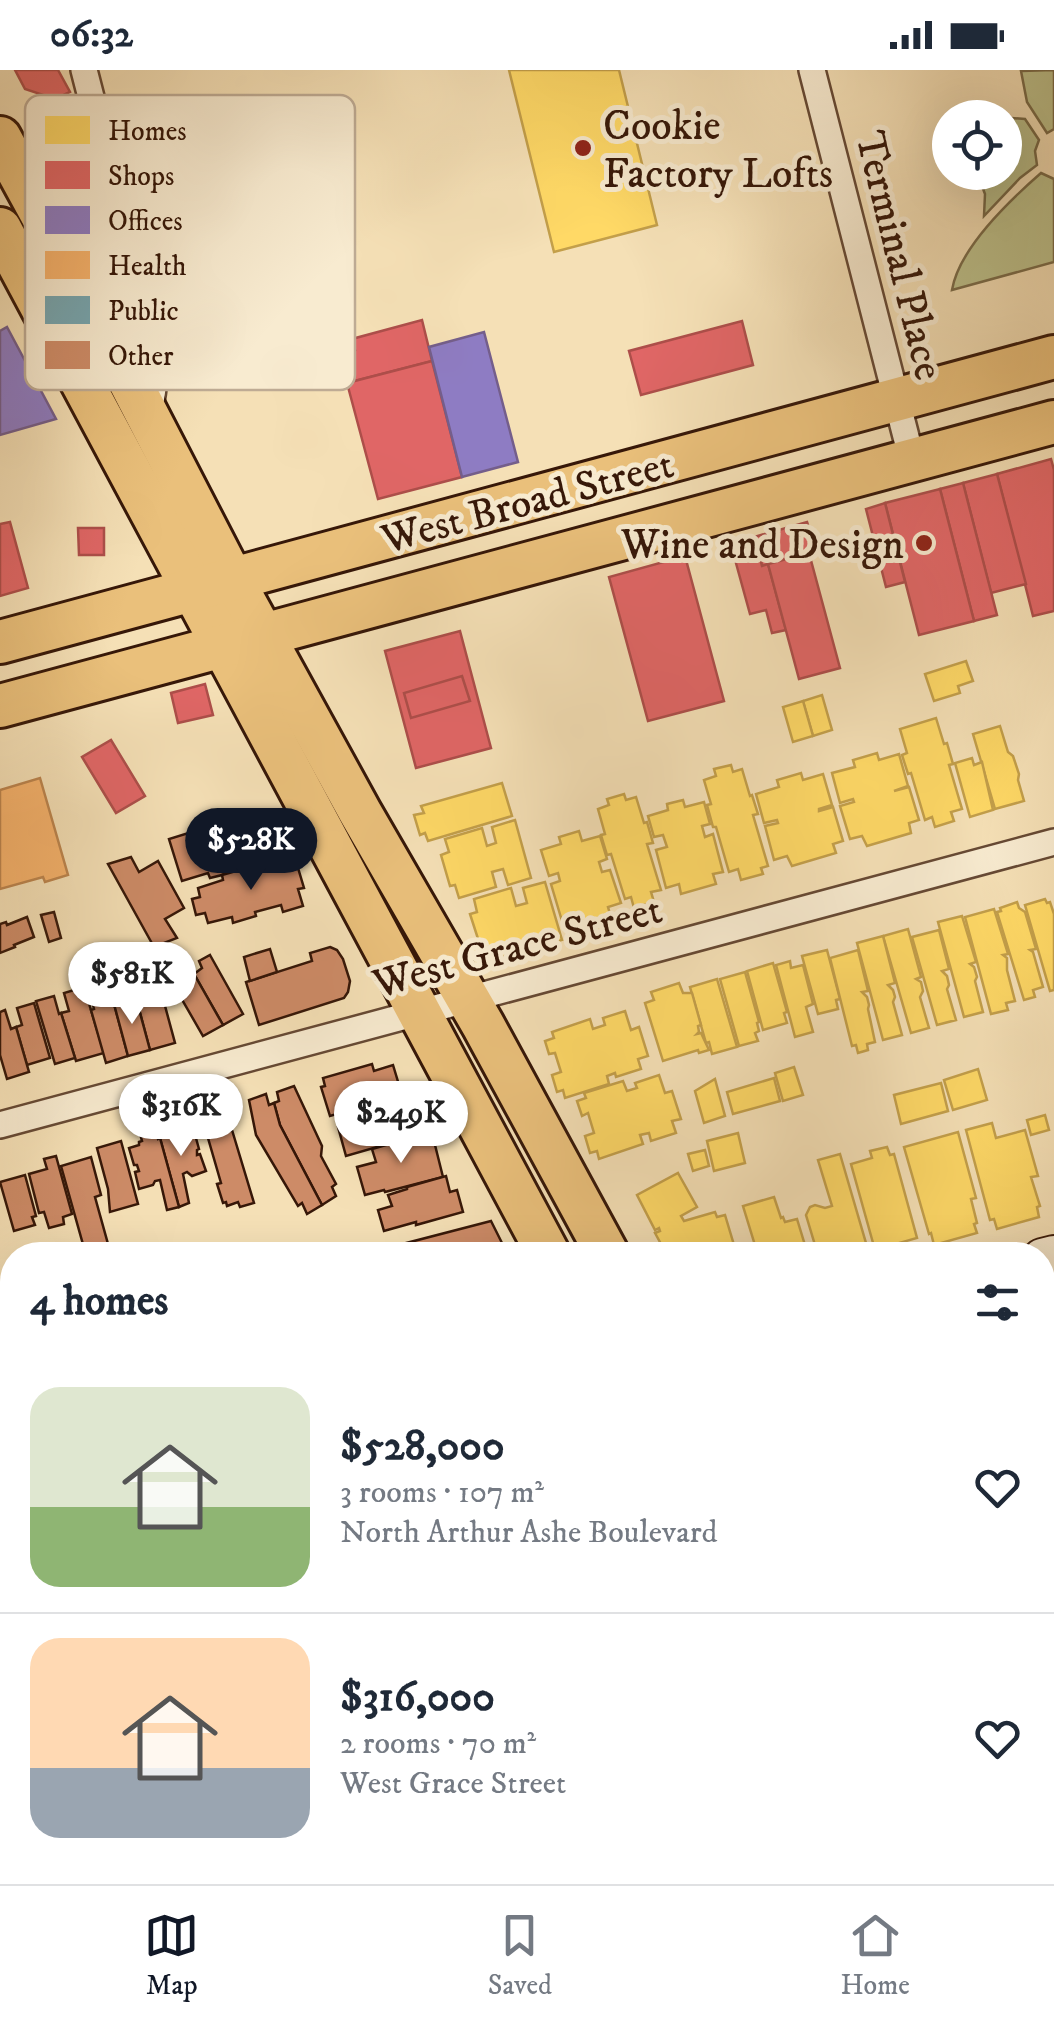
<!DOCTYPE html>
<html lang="en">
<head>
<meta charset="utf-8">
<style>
  :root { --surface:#fff; --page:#f6f6f7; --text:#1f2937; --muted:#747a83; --line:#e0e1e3; --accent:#111827 }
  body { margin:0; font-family:"IM FELL DW Pica",serif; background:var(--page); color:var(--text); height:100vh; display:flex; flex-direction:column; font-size:38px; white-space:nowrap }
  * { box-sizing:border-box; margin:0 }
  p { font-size:32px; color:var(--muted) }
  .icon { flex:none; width:55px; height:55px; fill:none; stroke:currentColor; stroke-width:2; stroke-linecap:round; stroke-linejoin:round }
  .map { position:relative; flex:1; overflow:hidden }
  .panel { position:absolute; left:0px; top:1172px; width:1055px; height:642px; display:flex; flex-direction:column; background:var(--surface); border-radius:40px 40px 0 0; box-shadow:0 10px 40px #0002 }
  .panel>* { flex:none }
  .controls { position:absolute; left:932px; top:30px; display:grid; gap:20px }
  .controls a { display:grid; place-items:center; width:90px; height:90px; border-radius:50%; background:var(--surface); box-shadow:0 10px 40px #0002; font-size:50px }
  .price { position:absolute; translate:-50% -85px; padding:0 22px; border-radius:35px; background:#fff; color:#222; font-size:32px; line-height:65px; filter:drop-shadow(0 2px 5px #0008) }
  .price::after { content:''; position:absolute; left:50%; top:60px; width:30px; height:22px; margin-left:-15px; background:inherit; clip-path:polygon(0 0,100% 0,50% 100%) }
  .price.current { background:var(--accent); color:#fff }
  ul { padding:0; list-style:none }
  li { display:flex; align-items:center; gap:30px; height:250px; padding:0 30px }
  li+li { border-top:2px solid var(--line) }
  li span { display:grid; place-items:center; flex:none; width:280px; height:200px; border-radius:30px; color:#555 }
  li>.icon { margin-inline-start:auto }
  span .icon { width:120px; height:120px; fill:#fffc; stroke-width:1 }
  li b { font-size:42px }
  h2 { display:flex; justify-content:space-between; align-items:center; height:120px; padding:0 30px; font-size:42px }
  .status { display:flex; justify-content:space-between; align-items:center; height:70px; padding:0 50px; background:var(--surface); direction:ltr }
  .status svg { height:28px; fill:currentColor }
  .tab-bar { display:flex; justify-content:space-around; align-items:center; height:140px; border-top:2px solid var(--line); background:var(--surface); font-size:28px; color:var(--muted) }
  .tab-bar a { display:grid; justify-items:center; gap:5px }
  .tab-bar .current { color:var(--accent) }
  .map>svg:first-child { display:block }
</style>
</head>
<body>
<div class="status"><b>06:32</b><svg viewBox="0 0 49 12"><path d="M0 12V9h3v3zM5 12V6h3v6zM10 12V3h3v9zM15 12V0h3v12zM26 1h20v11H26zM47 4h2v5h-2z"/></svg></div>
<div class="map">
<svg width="1054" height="1814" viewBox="0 0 1054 1814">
  <rect width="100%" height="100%" fill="#f5e0b6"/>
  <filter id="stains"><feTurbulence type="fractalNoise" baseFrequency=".002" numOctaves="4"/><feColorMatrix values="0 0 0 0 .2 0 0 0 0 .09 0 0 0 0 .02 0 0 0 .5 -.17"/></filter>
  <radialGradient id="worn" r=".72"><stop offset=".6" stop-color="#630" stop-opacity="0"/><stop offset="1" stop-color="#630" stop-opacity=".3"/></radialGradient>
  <g fill="#bdc28d" stroke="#7a6c4a" stroke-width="2.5">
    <polygon points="1054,0 1054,59 1047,63 1027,32 1021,1"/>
    <polygon points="998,47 1025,49 1039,70 1035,81 1037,95 1020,108 984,146 985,124 977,103 1005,102 1005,48"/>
    <path d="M1041,103L1054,109V192L952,220C959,178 1010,130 1041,103Z"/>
  </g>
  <g fill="#ffd966" stroke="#c39f4a" stroke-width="2.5">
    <polygon points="509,0 619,0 657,155 554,182"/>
    <polygon points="966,591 973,611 958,616 960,623 934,631 925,604"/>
    <polygon points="822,625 832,660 813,666 803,631"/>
    <polygon points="803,631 813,666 793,672 783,637"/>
    <polygon points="936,648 944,674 947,673 953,694 949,695 962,739 951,742 954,751 935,757 932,747 925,750 911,703 908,704 902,685 907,683 900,659"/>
    <polygon points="1000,656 1008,682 1013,686 1019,704 1018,710 1024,731 995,739 973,664"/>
    <polygon points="877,683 879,690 899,684 908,716 894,721 909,717 919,750 909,753 911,763 867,776 862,766 850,769 840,736 854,732 853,729 840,733 832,703 855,697 853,690"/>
    <polygon points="972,688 974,695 982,692 993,740 970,747 955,693"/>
    <polygon points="731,695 733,702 742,699 750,726 752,725 758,744 753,745 768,796 761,798 763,804 741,810 738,799 729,802 716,757 713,757 707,735 711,734 704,710 716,706 714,699"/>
    <polygon points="801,703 803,710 823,704 832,735 819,739 819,741 833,737 843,771 833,774 836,783 792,796 787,786 774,790 765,756 778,753 777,750 764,753 756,724 779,717 777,710"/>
    <polygon points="502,713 512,746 428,771 425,763 420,765 414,745 424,743 421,736"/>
    <polygon points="624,724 626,730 636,727 644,753 647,752 653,773 647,774 661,820 651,822 654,832 634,838 631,827 625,829 611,784 607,785 601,765 605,764 598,739 609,735 607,729"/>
    <polygon points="683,730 685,737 704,732 710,754 702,756 705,767 713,764 723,802 713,804 716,814 681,824 679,814 666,818 656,780 667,777 663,765 654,767 648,746 668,740 667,734"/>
    <polygon points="515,750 531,808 508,815 503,799 492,802 496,817 459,828 455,815 450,816 441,785 449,782 445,769 482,758 487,776 496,773 492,757"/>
    <polygon points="579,761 582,771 600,766 607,789 599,792 602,802 610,800 621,833 608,837 610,844 577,855 575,847 562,851 551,814 560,811 558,803 549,806 541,780 561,774 559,767"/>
    <polygon points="545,812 562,870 537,877 534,868 526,871 528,879 490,890 485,874 480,875 470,844 477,842 474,829 511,818 516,836 527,833 523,818"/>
    <polygon points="1045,829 1047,833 1050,832 1054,844 1054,920 1050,921 1025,835"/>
    <polygon points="1017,832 1019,838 1025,842 1036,879 1030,880 1033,882 1043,917 1033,920 1035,927 1024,930 997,842 1001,841 1000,838"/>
    <polygon points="994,839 1008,884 1003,885 1007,888 1007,900 1015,931 1006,933 1008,940 991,944 965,847"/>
    <polygon points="962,846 976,892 970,894 974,897 977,907 975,911 983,942 964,947 938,852"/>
    <polygon points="908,859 921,907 916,909 921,912 923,921 920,927 929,958 911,963 883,866"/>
    <polygon points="939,860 949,899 942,901 947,906 949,915 947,919 956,950 937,955 912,867"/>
    <polygon points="883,866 895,913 888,915 893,920 895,927 893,932 902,965 883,970 857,873"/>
    <polygon points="827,880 840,929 836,930 838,939 818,944 802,886"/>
    <polygon points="858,880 868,921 862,922 867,927 869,935 868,939 875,972 867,974 868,980 858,983 856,975 852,976 830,888"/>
    <polygon points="790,891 791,898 803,895 813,934 806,937 813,962 795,967 776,895"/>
    <polygon points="773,893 787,942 784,943 787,953 763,960 747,901"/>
    <polygon points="745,902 759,952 757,953 759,961 755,963 758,971 739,976 720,909"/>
    <polygon points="717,909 737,977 712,984 709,972 706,973 690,917"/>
    <polygon points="679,913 683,923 692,923 701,955 698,956 699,962 697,964 701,963 709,980 699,983 698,980 663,991 645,933 654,930 651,922"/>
    <polygon points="625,941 631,960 639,957 648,986 638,989 641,999 616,1007 615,1003 607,1006 609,1014 565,1028 563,1020 557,1022 552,1005 561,1002 555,983 549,984 545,971 554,968 552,962 590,949 593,959 605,955 603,948"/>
    <polygon points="794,997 803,1025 783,1031 775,1003"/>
    <polygon points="978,999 987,1030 953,1040 944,1010"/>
    <polygon points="659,1005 665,1023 672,1021 681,1049 672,1051 676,1063 651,1071 649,1063 640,1065 643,1074 599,1089 597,1081 590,1083 585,1066 594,1063 588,1043 582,1046 577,1031 586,1028 584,1023 623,1011 627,1021 637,1018 635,1013"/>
    <polygon points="774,1008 780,1031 733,1044 727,1022"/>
    <polygon points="715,1009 725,1046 704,1053 695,1021"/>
    <polygon points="941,1013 948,1041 901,1054 894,1025"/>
    <polygon points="1045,1045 1049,1060 1031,1065 1027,1050"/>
    <polygon points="992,1053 996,1068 1025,1060 1038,1106 1031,1107 1040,1136 1037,1137 1039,1147 997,1159 994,1149 990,1150 966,1060"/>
    <polygon points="958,1062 976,1128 971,1129 977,1153 974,1154 977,1163 934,1175 931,1163 929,1164 904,1077"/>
    <polygon points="738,1063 745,1093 714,1101 707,1071"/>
    <polygon points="887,1077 890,1085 894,1084 917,1168 875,1180 851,1094 872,1088 870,1081"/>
    <polygon points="705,1080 709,1096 693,1101 688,1084"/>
    <polygon points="840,1084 868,1180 851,1185 818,1185 806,1145 810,1137 815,1135 825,1138 832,1136 818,1090"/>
    <polygon points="678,1103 697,1137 681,1146 684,1151 715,1142 717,1147 725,1145 737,1185 667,1185 655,1163 660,1161 659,1158 655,1160 637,1125"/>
    <polygon points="774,1127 781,1148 783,1147 785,1152 797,1149 808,1185 758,1185 743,1136"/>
    <polygon points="1054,1753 1054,1814 1033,1814 1053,1803 1050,1797 1042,1801 1042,1759"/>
  </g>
  <g fill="#e06666" stroke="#ad4e4a" stroke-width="2.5">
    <polygon points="15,0 58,0 70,22 55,29 25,19"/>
    <polygon points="422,250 432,291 347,313 340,284 355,280 352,269"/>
    <polygon points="742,251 753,295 641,325 629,281"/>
    <polygon points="432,291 462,407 378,429 347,313"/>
    <polygon points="1051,389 1054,400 1054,541 1033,546 997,404"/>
    <polygon points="997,404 1026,514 991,523 963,413"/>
    <polygon points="963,413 997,545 974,551 940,419"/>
    <polygon points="940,419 974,551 919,565 885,433"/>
    <polygon points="885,433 905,512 886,517 866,439"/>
    <polygon points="10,452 28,518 0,526 0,454"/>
    <polygon points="807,452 816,480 762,496 754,467"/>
    <polygon points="78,458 104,458 104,485 79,485"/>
    <polygon points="755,469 762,496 768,494 786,560 772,563 766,540 750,544 731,475"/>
    <polygon points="809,483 840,598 799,609 768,494"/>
    <polygon points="685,486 724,631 648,651 609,507"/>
    <polygon points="460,561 491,678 416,698 385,581"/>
    <polygon points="462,606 470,631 411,648 404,623"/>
    <polygon points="205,614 213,645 178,653 171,623"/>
    <polygon points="111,670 145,726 116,743 82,687"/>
    <polygon points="12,1773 12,1795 0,1798 0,1776"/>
    <polygon points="12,1795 12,1802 46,1802 0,1814 0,1798"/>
  </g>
  <g fill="#8e7cc3" stroke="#745e8b" stroke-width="2.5">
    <polygon points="7,257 56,349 0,365 0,261"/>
    <polygon points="484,262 518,392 462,407 429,277"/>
  </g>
  <polygon fill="#f6b26b" stroke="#bc844d" stroke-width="2.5" points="40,708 68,805 45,812 43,807 0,819 0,720"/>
  <polygon fill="#76a5af" stroke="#637a7d" stroke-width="2.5" points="1054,1429 1054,1632 1042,1636 1042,1432"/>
  <g fill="#cd8b67" stroke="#361708" stroke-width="2.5">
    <polygon points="263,740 267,754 273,753 279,774 271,777 275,788 255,794 253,789 230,796 231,801 222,805 210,808 208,803 182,811 169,769"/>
    <polygon points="289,786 293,800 298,798 304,818 298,819 303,836 283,842 281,835 255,842 256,846 233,853 232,847 208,853 205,843 196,845 192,829 200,827 198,818 223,810 222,805 243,799 244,804 267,798 266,793"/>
    <polygon points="131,787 139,802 158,791 184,838 165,849 177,868 154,877 108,794"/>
    <polygon points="54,842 61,868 49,872 41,845"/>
    <polygon points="27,847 34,867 14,875 15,877 0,883 0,854 6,852 7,855"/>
    <polygon points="330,877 337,880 343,889 350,911 348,922 344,928 259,955 246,912 312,891 310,883"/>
    <polygon points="270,879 277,902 250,911 244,887"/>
    <polygon points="210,885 243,944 223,955 194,904 202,898 199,891"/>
    <polygon points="183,899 188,907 194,904 223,955 203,966 169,907"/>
    <polygon points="84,917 104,983 76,991 61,943 69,941 64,923"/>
    <polygon points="105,917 110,935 114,934 128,986 106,993 91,940 94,939 90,922"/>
    <polygon points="161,921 175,973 150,980 136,928"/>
    <polygon points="54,926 59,944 61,943 75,988 55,994 36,931"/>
    <polygon points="136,928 150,980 128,986 114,934"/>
    <polygon points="34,933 50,988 27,995 16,957 22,955 17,938"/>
    <polygon points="5,940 11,959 16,957 29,1002 7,1009 0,985 0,942"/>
    <polygon points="372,994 374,1001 393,995 402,1025 330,1046 321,1017 325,1016 323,1008"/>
    <polygon points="294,1016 322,1076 321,1086 336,1114 332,1117 336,1126 322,1135 280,1055 274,1033 279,1031 277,1022"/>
    <polygon points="407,1023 419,1065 346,1086 338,1057 355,1053 351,1040"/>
    <polygon points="266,1024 269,1035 274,1033 280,1055 322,1135 307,1144 302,1133 298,1136 256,1065 249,1030"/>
    <polygon points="178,1053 184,1062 194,1061 199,1079 197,1080 197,1085 200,1084 206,1101 192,1106 187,1102 183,1104 189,1133 179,1137 160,1068 166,1065 163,1058"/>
    <polygon points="155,1060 158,1069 160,1068 179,1137 167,1140 160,1110 155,1111 153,1115 139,1119 135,1102 139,1101 137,1095 134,1095 129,1078 139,1075 139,1072 142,1071 140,1064"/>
    <polygon points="232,1060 254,1133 240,1137 238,1132 227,1136 226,1132 223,1133 217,1114 221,1113 208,1068"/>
    <polygon points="414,1067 415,1072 433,1067 443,1107 385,1122 384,1120 365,1125 357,1097 376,1092 372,1079"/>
    <polygon points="121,1071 138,1134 110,1142 108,1119 97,1078"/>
    <polygon points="56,1086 72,1144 63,1147 64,1154 49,1158 44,1142 39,1143 29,1104 47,1099 44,1089"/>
    <polygon points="91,1087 101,1125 95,1127 108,1174 102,1176 104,1185 86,1185 61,1096"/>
    <polygon points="25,1105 36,1146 32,1147 35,1155 14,1161 0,1112"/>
    <polygon points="446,1106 450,1122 457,1120 463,1142 416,1155 416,1152 384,1161 378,1140 392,1136 388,1125 407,1119 407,1117"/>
    <polygon points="491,1151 508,1185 393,1185 391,1177"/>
    <polygon points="0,1281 12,1324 12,1333 9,1334 12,1345 12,1419 4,1413 0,1400"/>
    <polygon points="10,1623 12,1631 12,1701 7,1702 4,1678 0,1679 0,1626"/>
    <polygon points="11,1724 12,1747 0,1751 0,1727"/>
    <polygon points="146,1802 170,1802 173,1814 145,1814 143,1804"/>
    <polygon points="213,1802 242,1802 245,1814 215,1814"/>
    <polygon points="283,1802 316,1802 319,1814 297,1814 295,1808 285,1812"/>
    <polygon points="316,1802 341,1802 344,1814 319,1814"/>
    <polygon points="354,1802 379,1802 382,1814 357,1814"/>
  </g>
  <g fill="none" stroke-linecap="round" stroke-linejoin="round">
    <g stroke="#664934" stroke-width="30">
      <g id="street">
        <path d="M84,0L151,260C157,293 155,314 148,347"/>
        <polyline points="812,0 912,390"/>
        <path d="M68,214C95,200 114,195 126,164"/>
        <polyline points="0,1055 1054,772"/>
        <polyline points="1042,1715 1054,1709"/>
        <polyline points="420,1802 423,1814"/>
        <polyline points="619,1814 662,1802"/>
        <polyline points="845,1814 866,1802"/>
      </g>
    </g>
    <g stroke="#361708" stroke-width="42">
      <g id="secondary">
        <polyline points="1042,1188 1054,1185"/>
        <polyline points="1042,1287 1054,1284"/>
        <polyline points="0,1473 12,1470"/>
        <polyline points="0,1567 12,1564"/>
      </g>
    </g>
    <g stroke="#361708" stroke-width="48">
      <g id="primary">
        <polyline points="0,68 77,209 232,509 360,742 483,955 608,1185"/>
        <polyline points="0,159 549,1185"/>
        <polyline points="0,572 1054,287"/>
        <polyline points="0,636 1054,352"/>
        <polyline points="884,1802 890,1814"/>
        <polyline points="940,1802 946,1814"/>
      </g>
    </g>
    <use href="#street" stroke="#f8ebd0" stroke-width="25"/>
    <use href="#secondary" stroke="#f8ebd0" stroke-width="38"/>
    <use href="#primary" stroke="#eac07b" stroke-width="42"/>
  </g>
  <g fill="#8f2418" stroke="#f8ebd0" stroke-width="4">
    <circle cx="583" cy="78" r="10"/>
    <circle cx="924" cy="473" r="10"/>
  </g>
  <g text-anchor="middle" stroke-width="10" stroke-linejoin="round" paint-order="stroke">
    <g font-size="42" fill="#361708" stroke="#f8ebd0" text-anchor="start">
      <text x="603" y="69">Cookie<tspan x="603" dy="48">Factory Lofts</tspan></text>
      <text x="904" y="488" text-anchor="end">Wine and Design</text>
    </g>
    <g font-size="42" fill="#361708" stroke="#f8ebd0">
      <text transform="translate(901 185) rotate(76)" y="15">Terminal Place</text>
      <text transform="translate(527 430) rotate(-15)" y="15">West Broad Street</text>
      <text transform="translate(517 875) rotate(-15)" y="15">West Grace Street</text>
    </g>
  </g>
  <rect x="25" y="25" width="330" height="295" rx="15" fill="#f8ebd0" stroke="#beab94" stroke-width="2.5"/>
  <rect x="45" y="46" width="45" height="28" fill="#ffd966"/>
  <rect x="45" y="91" width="45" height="28" fill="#e06666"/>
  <rect x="45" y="136" width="45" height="28" fill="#8e7cc3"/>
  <rect x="45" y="181" width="45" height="28" fill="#f6b26b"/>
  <rect x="45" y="226" width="45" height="28" fill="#76a5af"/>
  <rect x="45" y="271" width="45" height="28" fill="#cd8b67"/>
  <g font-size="28" fill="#361708">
    <text x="108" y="70">Homes</text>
    <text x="108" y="115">Shops</text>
    <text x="108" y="160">Offices</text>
    <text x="108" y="205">Health</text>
    <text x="108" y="250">Public</text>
    <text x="108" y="295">Other</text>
  </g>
  <rect width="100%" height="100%" filter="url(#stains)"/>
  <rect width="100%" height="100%" fill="url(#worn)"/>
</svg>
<div class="controls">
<a><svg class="icon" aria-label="locate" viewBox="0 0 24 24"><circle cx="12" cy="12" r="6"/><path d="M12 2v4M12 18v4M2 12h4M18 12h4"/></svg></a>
</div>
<b class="price current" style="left:251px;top:823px">$528K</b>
<b class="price" style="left:132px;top:957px">$581K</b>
<b class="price" style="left:181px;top:1089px">$316K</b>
<b class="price" style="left:401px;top:1096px">$249K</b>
<section class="panel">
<h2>4 homes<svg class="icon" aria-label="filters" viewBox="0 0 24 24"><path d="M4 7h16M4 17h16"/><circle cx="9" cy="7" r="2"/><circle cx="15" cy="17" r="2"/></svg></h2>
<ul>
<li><span style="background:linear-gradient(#dfe7d0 60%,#8fb573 0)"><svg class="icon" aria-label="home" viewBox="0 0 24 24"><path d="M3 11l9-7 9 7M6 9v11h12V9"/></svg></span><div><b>$528,000</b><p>3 rooms · 107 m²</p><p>North Arthur Ashe Boulevard</p></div><svg class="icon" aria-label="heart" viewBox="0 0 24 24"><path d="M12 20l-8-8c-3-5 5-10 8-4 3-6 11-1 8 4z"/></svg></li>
<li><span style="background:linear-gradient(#ffd9b3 65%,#9aa5b1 0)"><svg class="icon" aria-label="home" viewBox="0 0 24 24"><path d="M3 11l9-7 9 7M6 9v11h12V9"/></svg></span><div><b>$316,000</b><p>2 rooms · 70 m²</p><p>West Grace Street</p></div><svg class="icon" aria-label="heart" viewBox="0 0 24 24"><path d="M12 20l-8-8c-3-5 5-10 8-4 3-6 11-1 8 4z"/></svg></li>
</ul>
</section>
</div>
<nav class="tab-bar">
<a class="current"><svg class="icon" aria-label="map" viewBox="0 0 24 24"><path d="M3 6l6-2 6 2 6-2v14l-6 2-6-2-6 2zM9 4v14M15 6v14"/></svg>Map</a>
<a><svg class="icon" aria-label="saved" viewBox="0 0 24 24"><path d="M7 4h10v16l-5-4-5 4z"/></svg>Saved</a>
<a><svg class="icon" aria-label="home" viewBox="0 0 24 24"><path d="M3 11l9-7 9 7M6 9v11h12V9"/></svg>Home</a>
</nav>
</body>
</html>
